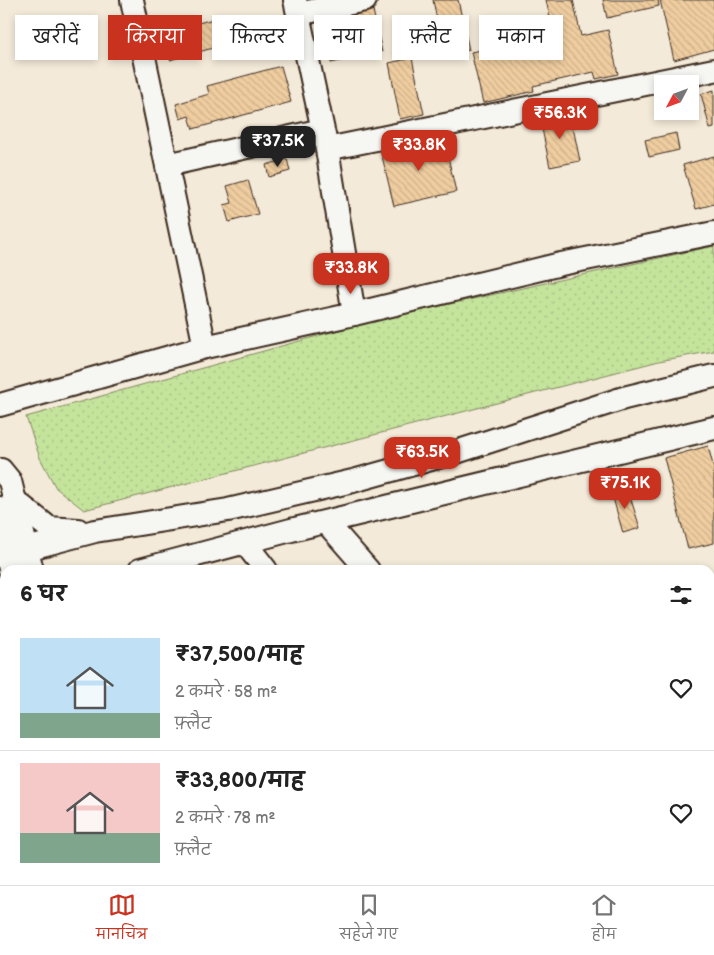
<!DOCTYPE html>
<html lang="hi">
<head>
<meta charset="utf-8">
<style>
  :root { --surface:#fff; --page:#f2f2f2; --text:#222; --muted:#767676; --line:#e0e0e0; --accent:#c8321e }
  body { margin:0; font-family:"Balsamiq Sans","Playpen Sans Deva",sans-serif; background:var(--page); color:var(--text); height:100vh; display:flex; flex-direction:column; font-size:19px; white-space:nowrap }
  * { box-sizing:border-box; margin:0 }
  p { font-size:16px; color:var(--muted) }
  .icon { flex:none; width:28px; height:28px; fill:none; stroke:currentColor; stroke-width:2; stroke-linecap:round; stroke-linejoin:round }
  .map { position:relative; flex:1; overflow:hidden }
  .details { position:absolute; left:0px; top:565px; width:715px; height:320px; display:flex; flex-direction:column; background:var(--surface); border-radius:15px 15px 0 0; box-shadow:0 2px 8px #0003 }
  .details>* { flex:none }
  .banner { position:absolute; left:15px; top:15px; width:685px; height:45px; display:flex; gap:10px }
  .needle { width:32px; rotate:229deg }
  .buttons { position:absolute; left:654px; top:75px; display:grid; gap:10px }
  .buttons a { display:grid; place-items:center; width:45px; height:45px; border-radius:0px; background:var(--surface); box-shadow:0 2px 8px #0003; font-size:25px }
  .price { position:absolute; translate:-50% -42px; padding:0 11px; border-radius:10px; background:var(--accent); color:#fff; font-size:16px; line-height:32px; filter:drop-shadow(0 1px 2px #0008) }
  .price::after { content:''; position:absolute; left:50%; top:30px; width:15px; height:11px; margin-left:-8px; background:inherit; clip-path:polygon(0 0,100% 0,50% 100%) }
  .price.selected { background:#222; color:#fff }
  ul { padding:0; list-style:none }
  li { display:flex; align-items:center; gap:15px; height:125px; padding:0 20px }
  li+li { border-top:1px solid var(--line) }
  li span { display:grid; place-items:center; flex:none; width:140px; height:100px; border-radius:0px; color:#555 }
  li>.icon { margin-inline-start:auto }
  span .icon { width:60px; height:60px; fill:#fffc; stroke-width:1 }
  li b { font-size:21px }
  h2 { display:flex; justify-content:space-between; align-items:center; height:60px; padding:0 20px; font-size:21px }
  .chip { padding:0 18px; border-radius:0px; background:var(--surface); box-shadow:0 2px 8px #0003; font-size:18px; line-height:45px }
  .chip.selected { background:var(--accent); color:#fff }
  .tabs { display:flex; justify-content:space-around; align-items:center; height:70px; border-top:1px solid var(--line); background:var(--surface); font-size:14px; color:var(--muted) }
  .tabs a { display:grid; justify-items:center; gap:2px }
  .tabs .selected { color:var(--accent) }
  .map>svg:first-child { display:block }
</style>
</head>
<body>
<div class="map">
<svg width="714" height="885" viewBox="0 0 714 885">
  <defs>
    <pattern id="grass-dots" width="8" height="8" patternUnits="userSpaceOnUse" patternTransform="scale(1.25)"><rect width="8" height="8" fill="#c4e49c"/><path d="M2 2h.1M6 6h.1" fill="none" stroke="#a9c486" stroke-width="1.8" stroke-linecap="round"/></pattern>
    <pattern id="building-back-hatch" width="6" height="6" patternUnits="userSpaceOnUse" patternTransform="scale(1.25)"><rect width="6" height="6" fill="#efcda0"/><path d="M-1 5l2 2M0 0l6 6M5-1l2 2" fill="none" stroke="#ceb089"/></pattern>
  </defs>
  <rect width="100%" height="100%" fill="#f4ead9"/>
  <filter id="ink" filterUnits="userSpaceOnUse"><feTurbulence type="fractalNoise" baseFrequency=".02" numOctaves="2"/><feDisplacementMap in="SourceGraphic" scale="10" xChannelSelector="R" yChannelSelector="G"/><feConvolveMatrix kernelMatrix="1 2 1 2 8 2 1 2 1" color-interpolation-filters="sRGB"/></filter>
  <g filter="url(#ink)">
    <g fill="url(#grass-dots)" stroke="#80875d">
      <polygon points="714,246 714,351 659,361 84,510 56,488 40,458 26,417 368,322"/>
      <polygon points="710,855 714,858 714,885 473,885 474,880 710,880"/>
    </g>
    <g fill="url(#building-back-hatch)" stroke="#3b2a1e">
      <polygon points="433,0 458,0 469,50 444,55"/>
      <polygon points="546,0 573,0 581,36 608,30 618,74 596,79 594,72 533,86 534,91 483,103 471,52 554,36"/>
      <polygon points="603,0 658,0 659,6 607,18"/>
      <polygon points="660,0 714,0 714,49 674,60"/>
      <polygon points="373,10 382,52 331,63 322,22"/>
      <polygon points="213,19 220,46 170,60 162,33"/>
      <polygon points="412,58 424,114 400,119 389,63"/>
      <polygon points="281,66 291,102 193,129 189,116 180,119 176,104 209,94 207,86"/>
      <polygon points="714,90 714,128 710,129 701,94"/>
      <polygon points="570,113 580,161 550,167 540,119"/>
      <polygon points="676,133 679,150 649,157 645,140"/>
      <polygon points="444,139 456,192 394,206 381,152"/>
      <polygon points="714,156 714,204 696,209 683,165"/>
      <polygon points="287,159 290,171 269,177 266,165"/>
      <polygon points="248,180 258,214 229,222 224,205 232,203 227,186"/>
      <polygon points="708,446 714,469 714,543 688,549 664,458"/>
      <polygon points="627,487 640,528 623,533 611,491"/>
    </g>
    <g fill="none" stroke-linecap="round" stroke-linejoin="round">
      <g stroke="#3b2a1e" stroke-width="26">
        <g id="minor">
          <polyline points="132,0 205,347"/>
          <polyline points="295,0 327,149 354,314"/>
          <polyline points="298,14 365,0"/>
          <polyline points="327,149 714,70"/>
          <polyline points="167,165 322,130"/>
          <polyline points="0,405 205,347 354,314 561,264 714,233"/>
          <polyline points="1,470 10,481 32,570"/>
          <polyline points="14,500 49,528 78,530"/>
          <polyline points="0,508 10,570"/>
          <polyline points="326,522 368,570"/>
          <polyline points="245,543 266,570"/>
          <polyline points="0,556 95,531 228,510 353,481 453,453 624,398 714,376"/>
          <polyline points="140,570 291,530 714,428"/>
          <polyline points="0,604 5,603"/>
          <polyline points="243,880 247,885"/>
          <polyline points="338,885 347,880"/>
        </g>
      </g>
      <use href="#minor" stroke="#f6f6f2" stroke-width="22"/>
    </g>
  </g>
</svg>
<div class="buttons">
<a><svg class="needle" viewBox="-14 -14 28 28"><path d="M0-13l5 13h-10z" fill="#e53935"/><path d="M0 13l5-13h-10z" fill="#767676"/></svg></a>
</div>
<b class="price" style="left:560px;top:140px">₹56.3K</b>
<b class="price selected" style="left:278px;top:168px">₹37.5K</b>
<b class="price" style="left:419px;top:172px">₹33.8K</b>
<b class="price" style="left:351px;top:295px">₹33.8K</b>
<b class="price" style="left:422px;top:479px">₹63.5K</b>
<b class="price" style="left:625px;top:510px">₹75.1K</b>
<div class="banner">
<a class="chip">खरीदें</a>
<a class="chip selected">किराया</a>
<a class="chip">फ़िल्टर</a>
<a class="chip">नया</a>
<a class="chip">फ़्लैट</a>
<a class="chip">मकान</a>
</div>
<section class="details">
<h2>6 घर<svg class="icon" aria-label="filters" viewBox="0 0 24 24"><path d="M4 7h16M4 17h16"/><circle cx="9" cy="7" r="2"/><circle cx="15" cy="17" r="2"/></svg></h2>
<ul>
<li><span style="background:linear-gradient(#bfe0f5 75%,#7fa58c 0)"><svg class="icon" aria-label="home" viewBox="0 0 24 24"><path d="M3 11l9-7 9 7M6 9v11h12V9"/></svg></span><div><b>₹37,500/माह</b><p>2 कमरे · 58 m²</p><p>फ़्लैट</p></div><svg class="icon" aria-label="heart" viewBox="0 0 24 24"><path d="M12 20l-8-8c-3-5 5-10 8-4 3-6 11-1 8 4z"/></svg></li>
<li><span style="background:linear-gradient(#f6c9c9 70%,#7fa58c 0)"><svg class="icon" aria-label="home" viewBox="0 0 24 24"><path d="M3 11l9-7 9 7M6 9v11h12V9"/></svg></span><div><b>₹33,800/माह</b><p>2 कमरे · 78 m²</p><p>फ़्लैट</p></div><svg class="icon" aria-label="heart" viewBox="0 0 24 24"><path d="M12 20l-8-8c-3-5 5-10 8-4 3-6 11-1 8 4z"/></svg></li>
</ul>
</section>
</div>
<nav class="tabs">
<a class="selected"><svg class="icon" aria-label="map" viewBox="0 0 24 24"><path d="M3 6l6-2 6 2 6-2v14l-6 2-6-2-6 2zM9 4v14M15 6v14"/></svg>मानचित्र</a>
<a><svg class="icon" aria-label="saved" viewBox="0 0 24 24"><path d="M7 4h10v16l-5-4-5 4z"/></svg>सहेजे गए</a>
<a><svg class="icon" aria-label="home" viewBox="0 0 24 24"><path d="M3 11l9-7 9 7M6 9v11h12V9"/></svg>होम</a>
</nav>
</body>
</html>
